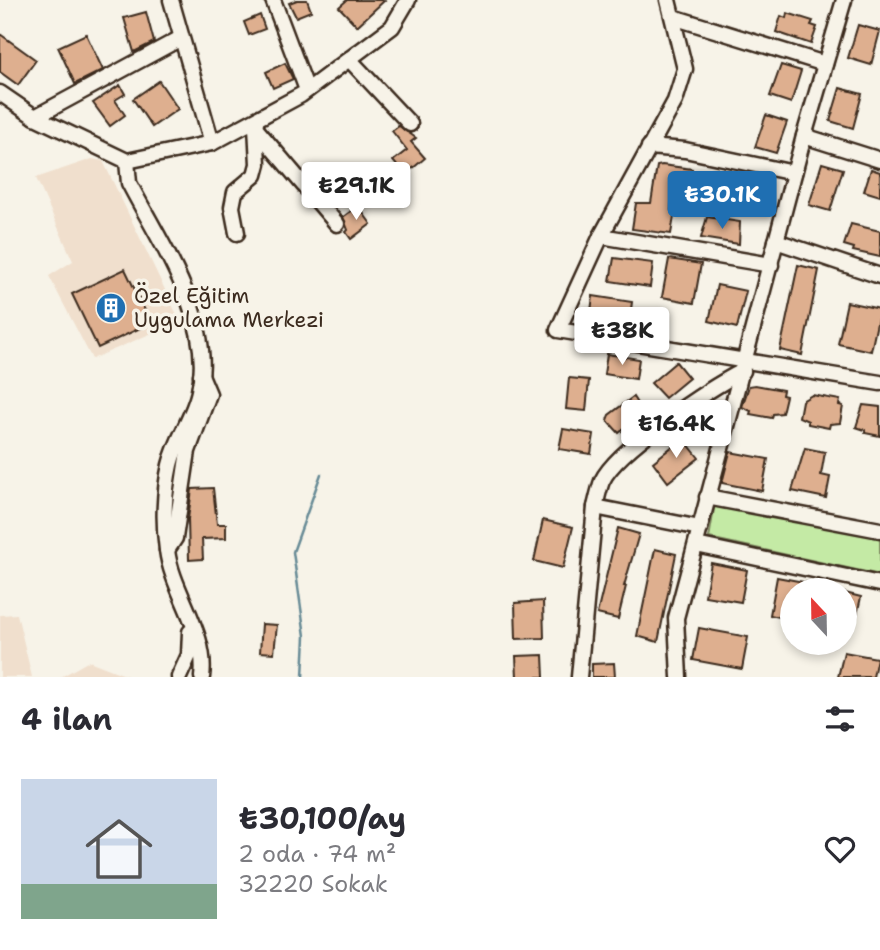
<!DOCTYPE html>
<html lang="tr">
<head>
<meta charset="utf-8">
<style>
  :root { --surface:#fff; --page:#f2f2f3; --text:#2b2b33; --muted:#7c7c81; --accent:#1f6fb2 }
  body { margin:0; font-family:"Shantell Sans",sans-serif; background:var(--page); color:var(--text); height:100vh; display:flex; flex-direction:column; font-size:26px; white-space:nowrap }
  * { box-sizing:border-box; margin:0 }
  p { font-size:23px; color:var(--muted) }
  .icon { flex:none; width:38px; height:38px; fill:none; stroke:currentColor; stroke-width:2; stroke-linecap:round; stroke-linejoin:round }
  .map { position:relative; height:677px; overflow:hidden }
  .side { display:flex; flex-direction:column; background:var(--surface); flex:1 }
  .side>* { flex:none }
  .needle { width:46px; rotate:338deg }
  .controls { position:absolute; left:780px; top:578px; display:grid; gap:14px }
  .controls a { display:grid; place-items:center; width:77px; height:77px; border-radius:50%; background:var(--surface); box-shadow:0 4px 10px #0003; font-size:35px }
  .price { position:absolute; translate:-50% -60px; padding:0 16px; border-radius:7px; background:#fff; color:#222; font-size:23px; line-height:46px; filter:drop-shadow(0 2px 4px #0008) }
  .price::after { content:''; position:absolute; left:50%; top:42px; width:21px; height:16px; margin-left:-10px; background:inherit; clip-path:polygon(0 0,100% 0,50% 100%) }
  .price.on { background:var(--accent); color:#fff }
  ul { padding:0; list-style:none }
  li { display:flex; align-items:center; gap:21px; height:175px; padding:0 21px }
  li span { display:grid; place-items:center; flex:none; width:196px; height:140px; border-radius:0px; color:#555 }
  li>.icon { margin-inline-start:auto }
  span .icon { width:84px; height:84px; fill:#fffc; stroke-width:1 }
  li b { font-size:30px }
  h2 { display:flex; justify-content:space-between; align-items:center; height:84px; padding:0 21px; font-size:30px }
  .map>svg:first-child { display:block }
</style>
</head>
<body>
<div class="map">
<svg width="880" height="677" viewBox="0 0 880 677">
  <rect width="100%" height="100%" fill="#f7f3e8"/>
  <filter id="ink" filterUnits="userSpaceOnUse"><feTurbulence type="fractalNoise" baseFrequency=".0143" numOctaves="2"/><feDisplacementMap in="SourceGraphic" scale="14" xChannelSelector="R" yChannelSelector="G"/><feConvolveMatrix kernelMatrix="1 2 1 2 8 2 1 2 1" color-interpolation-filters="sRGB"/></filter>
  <g filter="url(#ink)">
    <g fill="#f0dfcd">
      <polygon points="92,159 103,161 180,321 92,359 49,276 73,261 36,178"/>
      <polygon points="17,614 32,677 0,677 0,615"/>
      <polygon points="89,661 130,677 61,677"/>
    </g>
    <polygon fill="#c4eaa5" stroke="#808a62" stroke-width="2" points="715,503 880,538 880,575 709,538"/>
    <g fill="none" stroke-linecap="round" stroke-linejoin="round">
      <polyline stroke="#678b96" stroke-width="2.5" points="303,677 305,636 293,552 321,474"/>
    </g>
    <g fill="#deaf8f" stroke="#3b2a1e" stroke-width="2">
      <polygon points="297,0 307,0 311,11 296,17 289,3"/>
      <polygon points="347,0 385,0 357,26 339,7"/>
      <polygon points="146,12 154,42 134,52 124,18"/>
      <polygon points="787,13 813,21 811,25 817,27 811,44 776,32 781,16 786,18"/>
      <polygon points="260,15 265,29 249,35 244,22"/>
      <polygon points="858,25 880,31 871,65 848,58"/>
      <polygon points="0,34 36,60 18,85 0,72"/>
      <polygon points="86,34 103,70 75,84 58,47"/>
      <polygon points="285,63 293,79 273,88 266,72"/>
      <polygon points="781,65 801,71 791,103 770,96"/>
      <polygon points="159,81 178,109 152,127 133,99"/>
      <polygon points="120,85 125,94 115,100 125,115 110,126 93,103"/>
      <polygon points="840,88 862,94 853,128 830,121"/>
      <polygon points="766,115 787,122 776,153 755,147"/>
      <polygon points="399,126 416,138 411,142 425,158 405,175 393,161 407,150 392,131"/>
      <polygon points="822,163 843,169 830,211 809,205"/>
      <polygon points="662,165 692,169 692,173 696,174 692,197 673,194 671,210 675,211 671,234 632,229 636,203 651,203 657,166"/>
      <polygon points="871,169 880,172 880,196 864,191"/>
      <polygon points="749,176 770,178 768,185 771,185 764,211 728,199 734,179 748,181"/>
      <polygon points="358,206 371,224 351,239 346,232 348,230 343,217"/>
      <polygon points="707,217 740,222 739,244 701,238"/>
      <polygon points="851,224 880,231 880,257 853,251 854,248 844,245"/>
      <polygon points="614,258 653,263 650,287 610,281"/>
      <polygon points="669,259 701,264 694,303 662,297"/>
      <polygon points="798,265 819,270 802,355 780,350"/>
      <polygon points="125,269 151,323 98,348 72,294"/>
      <polygon points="717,285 746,291 737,328 709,321"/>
      <polygon points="593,296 632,302 629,325 590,319"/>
      <polygon points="847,302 880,309 871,351 838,344"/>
      <polygon points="607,354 639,359 636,379 604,374"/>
      <polygon points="676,362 689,378 665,398 651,383"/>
      <polygon points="569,378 589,380 586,411 566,409"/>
      <polygon points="755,385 783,390 782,395 786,396 782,413 773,414 772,418 750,414 751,411 742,407 749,386"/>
      <polygon points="812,395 840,400 839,405 843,406 840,423 830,424 829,428 808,424 808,421 799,417 802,401"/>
      <polygon points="633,397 643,413 619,433 607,420 609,415"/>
      <polygon points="863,405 880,407 880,436 865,433 865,430 856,427"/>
      <polygon points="563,429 594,434 591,454 559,449"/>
      <polygon points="683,438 699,458 668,482 653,462"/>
      <polygon points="805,448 825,452 821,475 830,477 826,498 792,491"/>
      <polygon points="730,452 768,459 762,491 722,483"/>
      <polygon points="213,488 217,524 226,524 226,538 202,539 203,559 189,560 188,519 192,489"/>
      <polygon points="543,520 573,527 563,568 534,561"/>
      <polygon points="618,528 639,534 624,586 626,586 618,619 597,614"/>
      <polygon points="655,549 676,554 658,642 637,636"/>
      <polygon points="711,563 747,570 741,602 705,596"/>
      <polygon points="777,577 809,583 808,590 793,590 793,620 770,615"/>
      <polygon points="845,593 861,597 856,619 845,617"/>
      <polygon points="543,601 544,638 516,639 515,603"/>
      <polygon points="262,624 277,625 274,653 260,652"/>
      <polygon points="699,628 748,637 742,669 693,660"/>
      <polygon points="844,652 877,658 873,677 838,677"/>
      <polygon points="543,655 544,677 517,677 516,656"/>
      <polygon points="614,663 615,677 592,677 592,664"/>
    </g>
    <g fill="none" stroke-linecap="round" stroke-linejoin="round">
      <g stroke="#3b2a1e" stroke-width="19">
        <g id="minor">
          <polyline points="171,0 212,143"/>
          <polyline points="273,0 307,90"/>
          <polyline points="668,0 685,69 675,101 601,236 558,330 880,383"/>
          <polyline points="673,17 825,64"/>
          <polyline points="349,59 410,124"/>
          <polyline points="0,93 35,117 127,161 212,143 301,95 392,27 408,0"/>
          <polyline points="35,117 181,38"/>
          <polyline points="256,129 337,224"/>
          <polyline points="804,136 880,160"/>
          <polyline points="649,147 685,150 794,173"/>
          <path d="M127,161L129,183C160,243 215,321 199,391C194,416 176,439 170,465C164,491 163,523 167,550C172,592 208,633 202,677"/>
          <polyline points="237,233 232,207 235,192 255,175 258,164 256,126"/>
          <polyline points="601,236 771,265"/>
          <polyline points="776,241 880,276"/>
          <polyline points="707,497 880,530"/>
          <polyline points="595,507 700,528"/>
          <polyline points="696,545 880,584"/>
          <polyline points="167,550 175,538 188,451 209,394 201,375"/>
          <polyline points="179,677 189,655 190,632"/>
          <path d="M579,677L595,507C597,499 599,489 602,481C616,450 710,388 743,371"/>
          <polyline points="679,677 676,618 804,136 844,0"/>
        </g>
      </g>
      <use href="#minor" stroke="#f7f3e8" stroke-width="14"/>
    </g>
  </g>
  <defs>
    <g id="building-disc" transform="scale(1.575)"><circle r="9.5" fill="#1f6fb2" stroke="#f7f3e8"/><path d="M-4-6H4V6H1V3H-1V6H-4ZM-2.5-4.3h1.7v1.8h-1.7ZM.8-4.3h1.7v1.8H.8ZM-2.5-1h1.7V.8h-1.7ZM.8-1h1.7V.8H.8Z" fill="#fff"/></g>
  </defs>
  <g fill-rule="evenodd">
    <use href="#building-disc" x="111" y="308"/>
  </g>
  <g text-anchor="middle" stroke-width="7" stroke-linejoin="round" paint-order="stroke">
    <g font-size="21" fill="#3b2a1e" stroke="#f7f3e8" text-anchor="start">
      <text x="134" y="303">Özel Eğitim<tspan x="134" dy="24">Uygulama Merkezi</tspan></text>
    </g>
  </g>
</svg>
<div class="controls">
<a><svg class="needle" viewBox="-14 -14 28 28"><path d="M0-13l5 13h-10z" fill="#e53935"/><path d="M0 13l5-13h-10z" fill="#7c7c81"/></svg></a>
</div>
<b class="price" style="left:356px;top:222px">₺29.1K</b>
<b class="price on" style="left:722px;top:231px">₺30.1K</b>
<b class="price" style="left:622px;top:367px">₺38K</b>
<b class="price" style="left:676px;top:460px">₺16.4K</b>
</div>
<section class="side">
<h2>4 ilan<svg class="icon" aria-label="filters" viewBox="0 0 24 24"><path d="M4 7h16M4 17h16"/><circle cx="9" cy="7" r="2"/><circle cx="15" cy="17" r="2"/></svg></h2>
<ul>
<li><span style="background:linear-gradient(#c9d6e8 75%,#7fa58c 0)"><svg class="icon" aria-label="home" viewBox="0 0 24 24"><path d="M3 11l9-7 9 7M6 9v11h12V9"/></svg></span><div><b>₺30,100/ay</b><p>2 oda · 74 m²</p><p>32220 Sokak</p></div><svg class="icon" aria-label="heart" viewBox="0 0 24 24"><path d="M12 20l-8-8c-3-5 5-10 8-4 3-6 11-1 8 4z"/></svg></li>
</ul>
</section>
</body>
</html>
